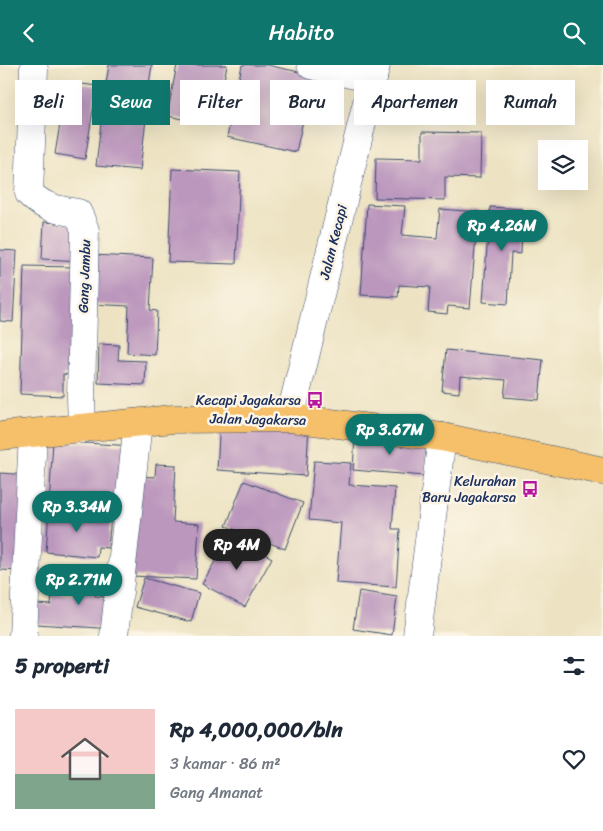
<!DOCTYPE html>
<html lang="id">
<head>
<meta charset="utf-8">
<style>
  :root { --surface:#fff; --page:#f6f6f7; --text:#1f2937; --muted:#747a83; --accent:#0f766e }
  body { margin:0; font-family:Sriracha,sans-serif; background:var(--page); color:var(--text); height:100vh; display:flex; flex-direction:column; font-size:19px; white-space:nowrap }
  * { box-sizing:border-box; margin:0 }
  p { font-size:16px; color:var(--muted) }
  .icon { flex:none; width:28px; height:28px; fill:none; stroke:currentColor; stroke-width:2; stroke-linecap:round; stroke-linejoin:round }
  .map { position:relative; height:571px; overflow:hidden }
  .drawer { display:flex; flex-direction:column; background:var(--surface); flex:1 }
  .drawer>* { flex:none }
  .top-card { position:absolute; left:15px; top:15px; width:574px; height:45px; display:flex; gap:10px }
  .tools { position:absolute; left:538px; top:75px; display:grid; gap:10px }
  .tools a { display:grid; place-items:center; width:50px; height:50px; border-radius:0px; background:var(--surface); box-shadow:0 5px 20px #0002; font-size:25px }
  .price { position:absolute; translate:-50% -42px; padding:0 11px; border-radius:18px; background:var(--accent); color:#fff; font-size:16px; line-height:32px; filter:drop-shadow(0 1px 2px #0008) }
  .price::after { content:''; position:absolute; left:50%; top:30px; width:15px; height:11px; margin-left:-8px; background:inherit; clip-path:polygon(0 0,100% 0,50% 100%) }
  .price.on { background:#222; color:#fff }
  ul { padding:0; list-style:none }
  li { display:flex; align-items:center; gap:15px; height:125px; padding:0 15px }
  li span { display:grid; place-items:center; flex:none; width:140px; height:100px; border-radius:0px; color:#555 }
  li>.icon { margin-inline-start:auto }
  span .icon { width:60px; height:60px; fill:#fffc; stroke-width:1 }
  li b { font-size:21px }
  h2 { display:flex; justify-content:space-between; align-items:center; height:60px; padding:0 15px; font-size:21px }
  .pill { padding:0 18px; border-radius:0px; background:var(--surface); box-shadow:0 5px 20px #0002; font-size:18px; line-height:45px }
  .pill.on { background:var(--accent); color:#fff }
  header { display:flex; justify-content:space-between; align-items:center; height:65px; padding:0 15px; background:var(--accent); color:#fff; font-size:22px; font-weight:600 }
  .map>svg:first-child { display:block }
</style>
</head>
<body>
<header><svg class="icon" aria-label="back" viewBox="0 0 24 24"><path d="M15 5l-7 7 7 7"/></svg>Habito<svg class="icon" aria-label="search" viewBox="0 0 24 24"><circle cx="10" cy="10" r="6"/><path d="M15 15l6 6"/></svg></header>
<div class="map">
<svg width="603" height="571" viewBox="0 0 603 571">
  <rect width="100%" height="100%" fill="#fcf5e5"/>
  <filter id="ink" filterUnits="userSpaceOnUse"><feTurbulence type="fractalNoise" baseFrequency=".02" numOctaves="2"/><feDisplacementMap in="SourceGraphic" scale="10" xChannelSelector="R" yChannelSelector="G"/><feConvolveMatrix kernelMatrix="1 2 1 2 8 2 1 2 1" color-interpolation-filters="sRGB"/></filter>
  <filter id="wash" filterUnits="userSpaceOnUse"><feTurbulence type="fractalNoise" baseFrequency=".0096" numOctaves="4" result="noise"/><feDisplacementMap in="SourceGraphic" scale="20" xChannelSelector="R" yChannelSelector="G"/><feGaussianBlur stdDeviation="1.12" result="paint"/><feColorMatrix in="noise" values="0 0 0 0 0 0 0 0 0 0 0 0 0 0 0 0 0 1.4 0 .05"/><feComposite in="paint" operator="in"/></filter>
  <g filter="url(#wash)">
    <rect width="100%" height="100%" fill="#ede3c3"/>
    <g id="blocks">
      <g fill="#bb97bd">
        <polygon points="109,0 152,0 145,44 103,37"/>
        <polygon points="177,0 227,0 215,60 167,51"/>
        <polygon points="242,0 267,0 313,10 296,87 227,72"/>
        <polygon points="67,17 97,21 85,94 55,89"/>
        <polygon points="102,50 146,54 140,105 96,101"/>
        <polygon points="422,67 481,68 480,113 445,112 445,135 375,133 376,93 422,94"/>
        <polygon points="172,104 240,107 236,199 168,197"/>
        <polygon points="367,139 405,141 402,170 437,173 440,144 478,147 470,243 448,241 447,249 428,247 430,222 399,220 398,232 361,230"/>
        <polygon points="490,142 523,144 521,189 511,188 508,239 483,237"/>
        <polygon points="44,157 78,159 83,196 42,194"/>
        <polygon points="0,185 17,186 13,257 0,256"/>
        <polygon points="92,190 153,193 150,245 157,246 155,290 127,288 129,241 89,239"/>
        <polygon points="24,201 75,202 71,310 63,309 63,331 20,329"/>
        <polygon points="99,279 119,280 118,295 146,296 145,320 98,318"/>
        <polygon points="446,285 543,295 539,335 504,332 506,315 460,311 459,328 442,326"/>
        <polygon points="220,355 309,361 306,411 217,405"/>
        <polygon points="355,371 428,378 425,411 353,405"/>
        <polygon points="53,376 133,381 129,445 49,440"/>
        <polygon points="314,396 351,398 349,420 395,423 392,464 400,464 396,522 336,518 341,458 309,455"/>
        <polygon points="156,399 176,400 173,457 199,459 196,514 132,511 136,411 155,412"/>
        <polygon points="0,408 29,410 25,506 0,505"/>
        <polygon points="244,416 303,438 285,484 226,461"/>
        <polygon points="49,446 111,451 108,483 98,482 97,492 46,487"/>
        <polygon points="230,470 272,493 245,542 202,519"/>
        <polygon points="67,504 90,506 89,516 96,516 95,531 117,533 115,564 36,559 38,539 51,540 52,528 73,530 73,520 66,520"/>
        <polygon points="144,513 199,528 191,557 135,542"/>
        <polygon points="359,526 397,532 392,570 353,564"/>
      </g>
    </g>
  </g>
  <g filter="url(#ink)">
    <use href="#blocks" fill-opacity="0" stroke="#3a4a6d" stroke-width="1"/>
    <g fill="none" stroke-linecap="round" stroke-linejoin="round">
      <g stroke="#3a4a6d" stroke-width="29">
        <g id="minor">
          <polyline points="311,0 373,14"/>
          <path d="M34,4L29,128C43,143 58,145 78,148L85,165L81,331L82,364"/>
          <polyline points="290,353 376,0"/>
          <polyline points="23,571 33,369"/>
          <polyline points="114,571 138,358"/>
          <polyline points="417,571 442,372"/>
        </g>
      </g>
      <g stroke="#3a4a6d" stroke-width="29">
        <polyline id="major" points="0,371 173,354 290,353 442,372 603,406"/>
      </g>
      <use href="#minor" stroke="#fff" stroke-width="28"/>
      <use href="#major" stroke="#f6c06b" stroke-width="28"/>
    </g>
  </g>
  <defs>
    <g id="bus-bare" transform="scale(1.35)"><path d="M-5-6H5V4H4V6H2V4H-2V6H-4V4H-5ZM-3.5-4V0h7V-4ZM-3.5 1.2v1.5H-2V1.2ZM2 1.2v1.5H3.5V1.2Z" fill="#b5179e" stroke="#fcf5e5" stroke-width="2.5" paint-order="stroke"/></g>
  </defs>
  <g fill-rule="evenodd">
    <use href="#bus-bare" x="315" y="335"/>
    <use href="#bus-bare" x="530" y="424"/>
  </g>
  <g text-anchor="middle" stroke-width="5" stroke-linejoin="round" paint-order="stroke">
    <g font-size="14" fill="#1b2f5e" stroke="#fcf5e5">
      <text transform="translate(333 177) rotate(-76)" y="5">Jalan Kecapi</text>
      <text transform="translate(84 211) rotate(-88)" y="5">Gang Jambu</text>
      <text transform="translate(258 354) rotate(1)" y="5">Jalan Jagakarsa</text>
    </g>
    <g font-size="14" fill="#1b2f5e" stroke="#fcf5e5" text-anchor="end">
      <text x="301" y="340">Kecapi Jagakarsa</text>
      <text x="516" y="421">Kelurahan<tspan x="516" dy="16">Baru Jagakarsa</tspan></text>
    </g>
  </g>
</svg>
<div class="tools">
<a><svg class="icon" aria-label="layers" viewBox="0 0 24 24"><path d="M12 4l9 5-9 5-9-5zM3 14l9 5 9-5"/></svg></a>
</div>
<b class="price" style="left:502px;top:187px">Rp 4.26M</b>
<b class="price" style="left:390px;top:391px">Rp 3.67M</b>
<b class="price" style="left:77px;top:468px">Rp 3.34M</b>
<b class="price on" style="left:237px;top:506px">Rp 4M</b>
<b class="price" style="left:79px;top:541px">Rp 2.71M</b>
<div class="top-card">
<a class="pill">Beli</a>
<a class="pill on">Sewa</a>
<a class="pill">Filter</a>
<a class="pill">Baru</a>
<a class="pill">Apartemen</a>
<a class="pill">Rumah</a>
</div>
</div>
<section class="drawer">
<h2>5 properti<svg class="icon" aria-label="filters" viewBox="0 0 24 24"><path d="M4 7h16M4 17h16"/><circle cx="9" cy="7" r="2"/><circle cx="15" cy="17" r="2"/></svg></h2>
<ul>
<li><span style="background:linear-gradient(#f6c9c9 65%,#7fa58c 0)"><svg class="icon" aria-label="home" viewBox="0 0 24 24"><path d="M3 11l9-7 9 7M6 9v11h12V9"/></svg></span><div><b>Rp 4,000,000/bln</b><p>3 kamar · 86 m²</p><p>Gang Amanat</p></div><svg class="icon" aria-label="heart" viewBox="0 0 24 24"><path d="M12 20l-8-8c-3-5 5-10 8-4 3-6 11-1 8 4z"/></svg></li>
</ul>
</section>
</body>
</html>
